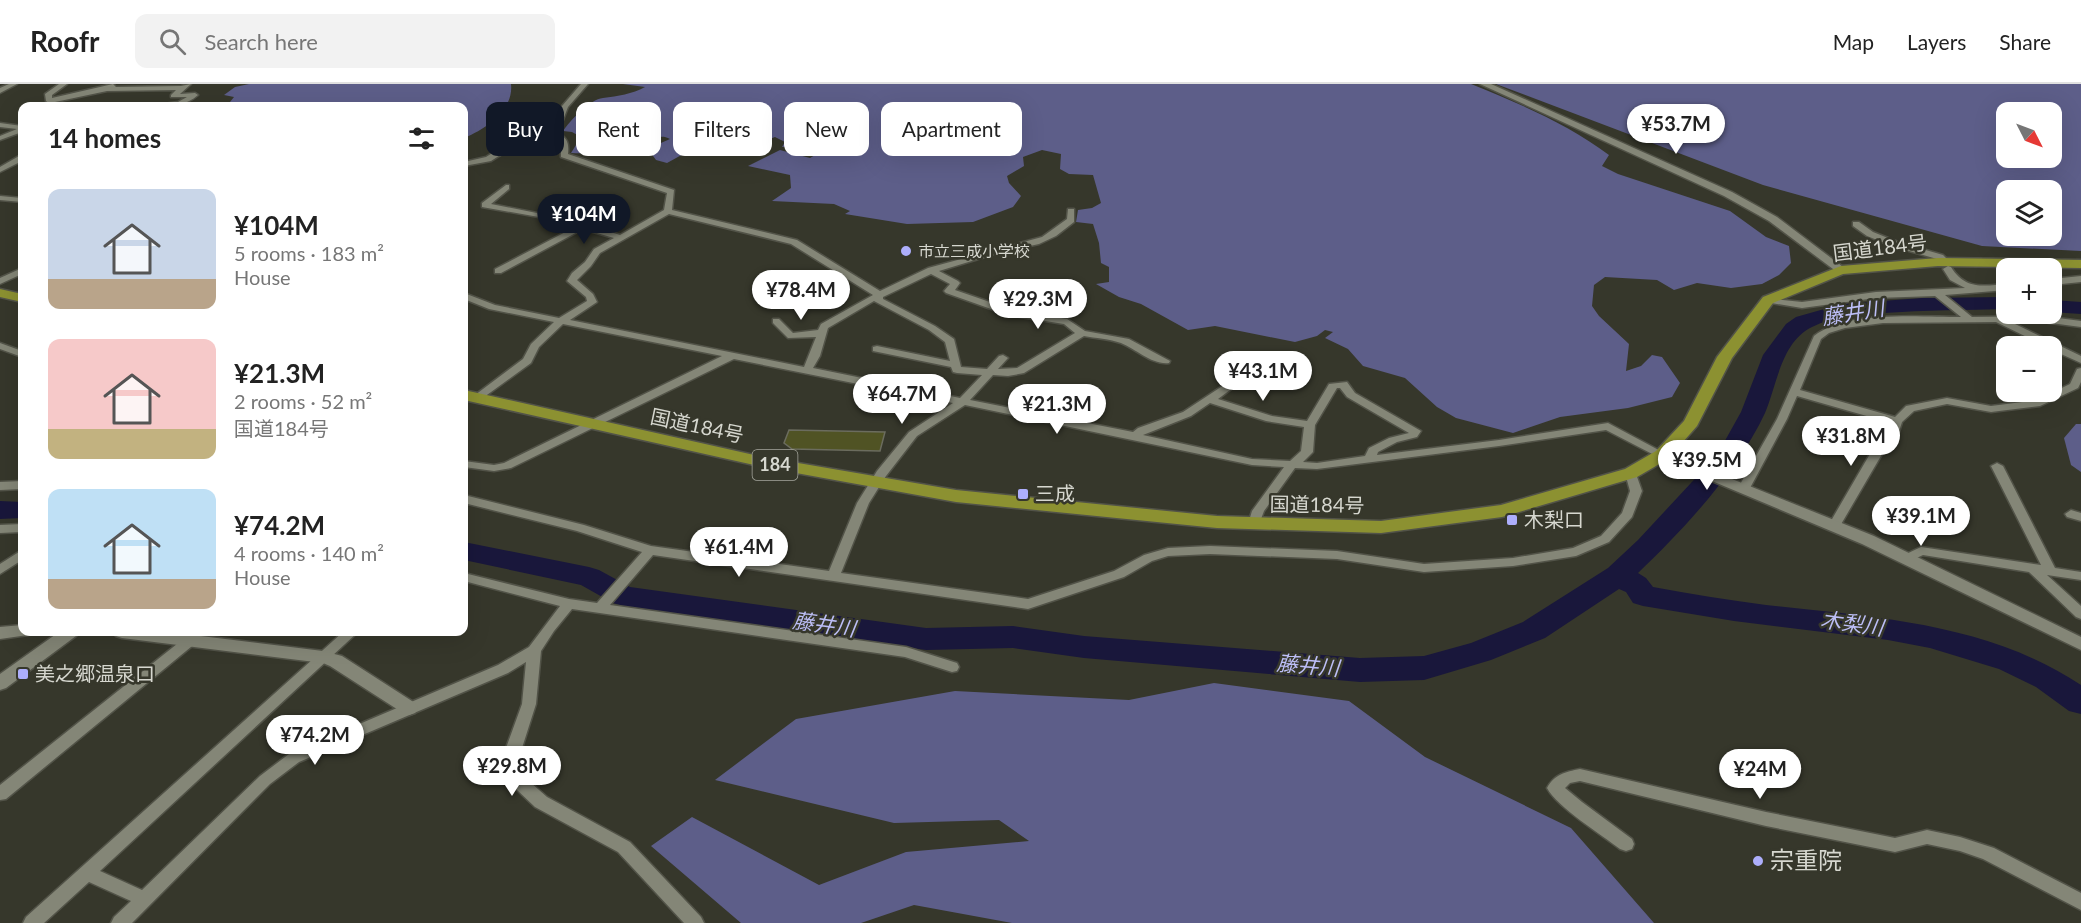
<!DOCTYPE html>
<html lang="en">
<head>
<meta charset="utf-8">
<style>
  :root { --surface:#fff; --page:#f2f2f2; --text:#222; --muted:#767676; --line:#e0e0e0; --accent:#111827 }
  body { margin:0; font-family:Lato,"Noto Sans JP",sans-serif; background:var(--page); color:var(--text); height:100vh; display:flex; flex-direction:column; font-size:22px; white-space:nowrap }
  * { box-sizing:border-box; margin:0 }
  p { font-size:20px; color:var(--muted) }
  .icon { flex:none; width:33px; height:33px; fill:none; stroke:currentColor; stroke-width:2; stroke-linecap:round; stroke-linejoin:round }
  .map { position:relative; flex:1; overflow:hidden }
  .sheet { position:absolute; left:18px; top:18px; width:450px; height:534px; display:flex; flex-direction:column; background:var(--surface); border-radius:12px; box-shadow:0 6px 24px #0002 }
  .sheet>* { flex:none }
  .top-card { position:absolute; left:486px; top:18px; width:570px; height:54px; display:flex; gap:12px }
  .needle { width:39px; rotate:132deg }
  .tools { position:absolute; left:1996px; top:18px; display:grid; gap:12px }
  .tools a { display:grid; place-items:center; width:66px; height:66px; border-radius:12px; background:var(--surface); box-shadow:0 6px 24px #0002; font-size:30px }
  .price { position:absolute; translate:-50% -51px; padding:0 14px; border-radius:21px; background:#fff; color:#222; font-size:20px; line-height:39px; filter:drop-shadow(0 2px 3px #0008) }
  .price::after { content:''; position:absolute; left:50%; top:36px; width:18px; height:14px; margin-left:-9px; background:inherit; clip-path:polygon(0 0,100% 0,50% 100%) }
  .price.on { background:var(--accent); color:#fff }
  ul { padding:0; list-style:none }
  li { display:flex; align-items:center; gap:18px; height:150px; padding:0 30px }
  li span { display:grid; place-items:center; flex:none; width:168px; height:120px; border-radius:12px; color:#555 }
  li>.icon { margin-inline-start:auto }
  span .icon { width:72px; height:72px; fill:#fffc; stroke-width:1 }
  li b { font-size:26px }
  h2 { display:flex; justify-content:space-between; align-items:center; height:72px; padding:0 30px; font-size:26px }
  .tag { padding:0 21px; border-radius:12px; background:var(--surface); box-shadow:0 6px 24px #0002; font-size:21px; line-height:54px }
  .tag.on { background:var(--accent); color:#fff }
  header { display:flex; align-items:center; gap:36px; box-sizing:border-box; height:84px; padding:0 30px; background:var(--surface); border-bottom:2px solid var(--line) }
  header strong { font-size:28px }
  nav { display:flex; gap:33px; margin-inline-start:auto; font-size:21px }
  .search { width:420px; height:54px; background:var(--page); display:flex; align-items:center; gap:15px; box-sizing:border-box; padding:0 21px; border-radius:12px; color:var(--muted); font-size:22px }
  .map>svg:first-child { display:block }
</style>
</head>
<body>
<header>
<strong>Roofr</strong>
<div class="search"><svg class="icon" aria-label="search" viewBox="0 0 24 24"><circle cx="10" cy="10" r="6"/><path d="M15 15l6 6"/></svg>Search here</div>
<nav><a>Map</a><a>Layers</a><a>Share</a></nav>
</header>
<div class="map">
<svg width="2081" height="839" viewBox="0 0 2081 839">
  <rect width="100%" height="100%" fill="#36372b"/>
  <g fill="#5d5e89" fill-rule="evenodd">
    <path d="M249,0H511C514,26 486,45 464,54V22H198L230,18L234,13L224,11L235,3Z"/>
    <path d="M623,0H1471C1518,19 1568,40 1609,71L1602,82L1618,90L1730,127L1766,153L1789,162L1791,179L1779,191L1762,200L1731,204L1697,199L1674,206L1657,196L1605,193L1594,201L1592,222L1599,232L1629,260L1626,287L1641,282L1652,271L1662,273L1680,299L1672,313L1628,324L1560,333L1513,349L1456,334L1437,323L1405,294L1363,282L1348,265L1325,254L1333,248L1325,246L1317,252L1295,258L1215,242L1188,246L1141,220L1119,213L1096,200L1109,198V183L1101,179L1099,159L1093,140L1076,138L1078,126L1092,124L1101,119L1093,91L1069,90L1060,85L1061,70L1042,66L1023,73L1024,82L1007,92L1009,99L1021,112L1013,123L973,138L907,140L845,130L850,127L834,120L772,117L791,104L790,91L748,82L780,66L810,74L827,64L819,61L782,63L785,58L775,53C737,69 712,43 676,48L675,51H685V55L694,61L687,68L667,79L656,76L651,69L660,64L654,62L670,55C657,48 646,60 634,64C627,66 617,64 610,65C593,68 590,70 571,69L581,53L572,48L563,47C570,37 590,15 603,14C618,12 632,10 645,3Z"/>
    <path d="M1496,0H2081V167L1982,162L1763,101ZM2007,28H2052V74H2007ZM2007,106H2052V152H2007Z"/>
    <polygon points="2076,340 2081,340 2081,388 2071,381 2064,354"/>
    <polygon points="1214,599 1349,617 1425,673 1571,744 1654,839 1012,839 914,821 861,839 741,839 651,762 692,733 819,801 906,768 1029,757 999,736 894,739 715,696 796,635 955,607 1129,616"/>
  </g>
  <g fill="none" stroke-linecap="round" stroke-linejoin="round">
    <g fill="#19173b" fill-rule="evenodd">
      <path d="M2007,213V225C1966,226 1925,226 1884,229C1859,231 1834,232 1812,243C1781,258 1777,301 1765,329C1738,387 1684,445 1638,489L1646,494L1653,503C1690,510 1728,516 1766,521C1874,533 1988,539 2081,601V630L2069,627L2036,603L1999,585L1930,564L1888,556L1734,537L1643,522L1633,519L1626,508L1619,505L1545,554L1491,576L1424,596L1360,598L1084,574L1013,564L926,566L623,522L613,519L581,501L464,476V458L589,483L599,486L630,503L926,544L1013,542L1084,552L1360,574L1424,572L1471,559L1523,538L1608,484L1638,456L1717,371L1741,328L1763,271L1786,240L1796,233L1842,220L1922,214Z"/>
      <polygon points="2052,216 2081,218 2081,230 2052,228"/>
      <polygon points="0,417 22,418 22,434 0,435"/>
    </g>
  </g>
  <polygon fill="#505324" stroke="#6b6c5e" stroke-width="1.5" points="789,346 885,348 880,367 792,365 784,359"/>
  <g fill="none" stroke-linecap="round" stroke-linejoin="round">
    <g stroke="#525348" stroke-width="3">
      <g id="street">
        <polygon points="9,0 17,0 0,9 0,4"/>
        <path d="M59,0H67L52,11V14L113,0L116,3L181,2L191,0L180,10L195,9L198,11C179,28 151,22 127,22L130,20H164L178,18L187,13H171V11L176,6L107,7L55,18V21H51L46,17L45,10Z"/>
        <path d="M581,0H588L568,23L558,49C568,54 569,60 568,70L674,106L672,126L797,156L880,207L928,184L1042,153L1067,135L1068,125H1074V138L1056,152L1039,160L998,169L939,187L958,197L960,199L955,206L1013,226L1067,235L1085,247L1129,255L1170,277L1169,279C1152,281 1136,265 1121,259C1110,255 1095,254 1084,252L1024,289L1008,292L993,291L970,316L1133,348L1138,344L1183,328L1227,299L1250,294L1256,295L1288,281L1293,284L1292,286L1261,301L1250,300L1234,303L1218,315L1272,332L1307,337L1329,300L1347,298L1355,309L1421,347L1417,353L1397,358L1378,368L1377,371L1499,356L1608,339L1668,371L1662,374L1658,373L1606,346L1499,362L1317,385L1295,384L1264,427L1258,443L1254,444L1248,440L1252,427L1284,383L1252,381L965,321L917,352L886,392L869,419L841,489L1028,515L1114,487L1144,471L1168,464L1210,462L1337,467L1424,480L1513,474L1573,464L1601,452L1622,429L1630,407L1625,389L1627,387H1635L1642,407L1632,433L1609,458L1576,472L1513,482L1424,488L1337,475L1210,470L1168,472L1152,477L1124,493L1028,525L653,471L610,521L906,563L957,579L959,583L957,587L952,588L905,573L572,525L554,547L541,567L536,620L522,664L530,698L547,713L630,758L701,833L704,839H684L618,768L535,723L517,706L510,686L506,664L522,620L526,578L508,589L299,678L270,700L132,839H111L114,833L131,817L89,798L44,839H23L26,833L343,548H358L100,787L142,806L260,692L289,670L498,581L529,563L560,522L464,497V489L569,515L597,519L642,468L577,447L464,419V411L584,441L651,462L829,487L857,419L877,387L909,348L953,319L734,275L511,384L494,387L464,383V377L494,381L504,379L722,272L563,240L539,263L531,279L480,316L476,317L471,314L523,275L531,260L554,238L489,225L464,215V209L495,221L559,234L587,217L586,213L567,197L572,189L585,178L594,165L614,154L583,145L501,189H495V185L575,143L550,135L482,123V119L506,101H509V105L491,120L587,139L588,141L620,151L664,126L667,109L561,73V61L559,55L552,51L527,54L491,77L464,82V78L486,73L522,50L554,46L562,22ZM669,130L791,160L873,211L821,240L818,246L793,249L779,235H773V239L788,254L816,253L804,283L570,236L597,218L593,210L577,196L591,182L600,169ZM931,190L950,200L944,207L946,209L1008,231L1064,240L1075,249L1017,284L998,285L1008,274L1003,271L999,272L987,285L961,283L954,255L935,242L883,215V213ZM874,217L929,246L945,258L950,277L877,262L873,263V267L951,283L953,288L957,289L982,291L960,314L813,284L820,272L828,244ZM1337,304H1340L1347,313L1409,349L1389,354L1369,364L1365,372L1317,379L1303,378L1313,368L1315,341ZM1210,319L1266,337L1304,343L1301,367L1290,377L1252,375L1143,351L1191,332Z"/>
        <polygon points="0,39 22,42 22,48 0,56 0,52 17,45 0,43"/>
        <polygon points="19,72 22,72 22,77 0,88 0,83"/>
        <polygon points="0,112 22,114 22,118 0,116"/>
        <polygon points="1853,138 1859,138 1873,148 1898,158 1943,171 1950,178 1949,180 1943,180 1937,175 1892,162 1867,152 1853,142"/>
        <path d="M1948,182L1951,183C1965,206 1983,202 2007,200V206L1945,211L1972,233L2043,232L2081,237V243L2043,238H2011L2081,272V279L2052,266V262H2045L1996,238L1883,239L1845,244L1829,249L1821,255L1800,306L1895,333L1906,322L1947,314L1991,322L2037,316L2070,300L2077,285L2081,284V298L2078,304L2040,322L1991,328L1947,320L1914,327L1902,338L1898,351L1885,365L1840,442L1834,446L1828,442L1874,363L1887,350L1891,339L1797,312L1787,335L1750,404L1744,408L1740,407L1738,404L1777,335L1814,252C1846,226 1920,233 1961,233L1935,212L1876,214L1802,224L1765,218V214L1802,218L1876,208L1965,204L1950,196L1943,185Z"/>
        <polygon points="22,184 22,190 0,200 0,194"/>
        <polygon points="2081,192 2081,198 2052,201 2052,195"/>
        <polygon points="0,259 22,267 22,273 0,265"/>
        <polygon points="1997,379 2003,382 2055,484 2081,488 2081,496 2047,491 2081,522 2081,535 2076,533 2029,488 1923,471 1906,479 1900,475 1902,472 1921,463 2041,481 1991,382"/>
        <polygon points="22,397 22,405 0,406 0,398"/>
        <polygon points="2071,426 2081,429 2081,437 2067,433 2065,430"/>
        <polygon points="22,440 22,448 0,449 0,441"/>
        <polygon points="22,466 22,476 0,490 0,480"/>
        <polygon points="192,550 197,552 199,555 197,558 6,715 0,716 0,701 187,552"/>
        <path d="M1580,685L1766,728L1895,754L1927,746L1960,753L1994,764L2081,809V826L1983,775L1960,767L1927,760L1895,768L1766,742L1580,697L1570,699L1565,704L1582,718L1632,755L1634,760L1632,765L1626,767L1620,765C1602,751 1557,723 1547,704C1555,690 1565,688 1580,685Z"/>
      </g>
    </g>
    <g stroke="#525348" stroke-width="3">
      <g id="secondary">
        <polygon points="1480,0 1491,0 1732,108 1777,133 1847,186 1845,188 1837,188 1769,137 1724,112"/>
        <polygon points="1662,367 1874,452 2081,553 2081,566 1862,460 1657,374 1655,371 1657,368"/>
        <polygon points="22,541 22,548 30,548 28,551 0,555 0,543"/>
        <polygon points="59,548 79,548 76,552 6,604 0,606 0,590"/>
        <polygon points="113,548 168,548 323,567 342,572 415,619 418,624 415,629 409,631 403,629 330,582 323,579 122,554 116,552"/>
      </g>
    </g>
    <g stroke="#525348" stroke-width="3">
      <g id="highway">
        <polygon points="1938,174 2081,176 2081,184 1938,182 1843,190 1773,219 1732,274 1697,342 1668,375 1637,393 1502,433 1381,449 1217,444 956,418 763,383 464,316 464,306 763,373 956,406 1217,432 1381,437 1501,421 1625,385 1656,367 1684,337 1717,273 1763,213 1841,182"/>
        <polygon points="0,205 22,210 22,218 0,213"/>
      </g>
    </g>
    <use href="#street" fill="#848677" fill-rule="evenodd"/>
    <use href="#secondary" fill="#848677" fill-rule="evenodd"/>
    <use href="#highway" fill="#8c9131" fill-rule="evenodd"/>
  </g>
  <g fill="#adaefb" stroke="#36372b" stroke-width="2">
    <circle cx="906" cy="167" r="6"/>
    <rect x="1017" y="404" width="12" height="12" rx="3"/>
    <rect x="1506" y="430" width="12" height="12" rx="3"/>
    <rect x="17" y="584" width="12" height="12" rx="3"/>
    <circle cx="1758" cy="777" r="6"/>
  </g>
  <g text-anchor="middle" stroke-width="5" stroke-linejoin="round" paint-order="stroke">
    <g font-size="16" fill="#d6d7cf" stroke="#36372b" text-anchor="start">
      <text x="918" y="173">市立三成小学校</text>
    </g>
    <rect fill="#36372b" stroke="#a6a79e" stroke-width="1.5" x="752.5" y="366" width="45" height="30" rx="4.5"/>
    <g font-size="18" font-weight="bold" fill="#d6d7cf">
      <text x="775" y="387">184</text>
    </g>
    <g font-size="20" fill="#d6d7cf" stroke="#36372b">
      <text transform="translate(1880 164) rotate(-7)" y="7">国道184号</text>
      <text transform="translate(697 342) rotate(12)" y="7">国道184号</text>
      <text transform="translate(1317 421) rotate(1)" y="7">国道184号</text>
    </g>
    <g font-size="20" fill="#d6d7cf" stroke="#36372b" text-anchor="start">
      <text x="1035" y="417">三成</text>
      <text x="1524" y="443">木梨口</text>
      <text x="35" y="597">美之郷温泉口</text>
    </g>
    <g font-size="21" font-style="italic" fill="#bcbef6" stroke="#36372b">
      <text transform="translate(1853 229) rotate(-9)" y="7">藤井川</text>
      <text transform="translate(1852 540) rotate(8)" y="7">木梨川</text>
      <text transform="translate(824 541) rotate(8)" y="7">藤井川</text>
      <text transform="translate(1308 582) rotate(5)" y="7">藤井川</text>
    </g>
    <g font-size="24" fill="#d6d7cf" stroke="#36372b" text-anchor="start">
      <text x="1770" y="785">宗重院</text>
    </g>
  </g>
</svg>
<div class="tools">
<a><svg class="needle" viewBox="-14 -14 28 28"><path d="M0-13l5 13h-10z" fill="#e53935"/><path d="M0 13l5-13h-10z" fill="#767676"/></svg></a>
<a><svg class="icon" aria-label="layers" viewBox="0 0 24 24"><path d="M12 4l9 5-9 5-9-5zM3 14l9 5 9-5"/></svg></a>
<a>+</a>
<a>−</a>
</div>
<b class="price" style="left:1676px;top:71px">¥53.7M</b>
<b class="price on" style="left:584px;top:161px">¥104M</b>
<b class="price" style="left:801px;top:237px">¥78.4M</b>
<b class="price" style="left:1038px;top:246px">¥29.3M</b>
<b class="price" style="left:1263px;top:318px">¥43.1M</b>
<b class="price" style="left:902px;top:341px">¥64.7M</b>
<b class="price" style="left:1057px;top:351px">¥21.3M</b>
<b class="price" style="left:1851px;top:383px">¥31.8M</b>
<b class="price" style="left:1707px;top:407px">¥39.5M</b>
<b class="price" style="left:1921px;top:463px">¥39.1M</b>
<b class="price" style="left:739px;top:494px">¥61.4M</b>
<b class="price" style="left:315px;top:682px">¥74.2M</b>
<b class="price" style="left:512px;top:713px">¥29.8M</b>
<b class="price" style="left:1760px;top:716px">¥24M</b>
<div class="top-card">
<a class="tag on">Buy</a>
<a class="tag">Rent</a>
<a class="tag">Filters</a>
<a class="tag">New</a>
<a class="tag">Apartment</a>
</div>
<section class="sheet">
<h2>14 homes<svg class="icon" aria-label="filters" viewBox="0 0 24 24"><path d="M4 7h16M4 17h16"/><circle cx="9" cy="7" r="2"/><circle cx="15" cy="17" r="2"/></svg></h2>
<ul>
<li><span style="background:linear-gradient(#c9d6e8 75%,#b9a48a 0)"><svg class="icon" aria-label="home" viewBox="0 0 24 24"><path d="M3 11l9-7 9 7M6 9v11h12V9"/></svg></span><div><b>¥104M</b><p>5 rooms · 183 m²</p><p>House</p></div></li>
<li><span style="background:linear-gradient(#f6c9c9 75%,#c2b280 0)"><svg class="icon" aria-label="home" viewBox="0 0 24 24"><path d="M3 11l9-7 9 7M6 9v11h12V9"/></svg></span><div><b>¥21.3M</b><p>2 rooms · 52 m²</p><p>国道184号</p></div></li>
<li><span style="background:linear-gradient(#bfe0f5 75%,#b9a48a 0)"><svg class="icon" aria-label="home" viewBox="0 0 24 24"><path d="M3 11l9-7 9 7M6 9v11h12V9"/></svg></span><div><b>¥74.2M</b><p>4 rooms · 140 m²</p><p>House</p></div></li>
</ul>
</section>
</div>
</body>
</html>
